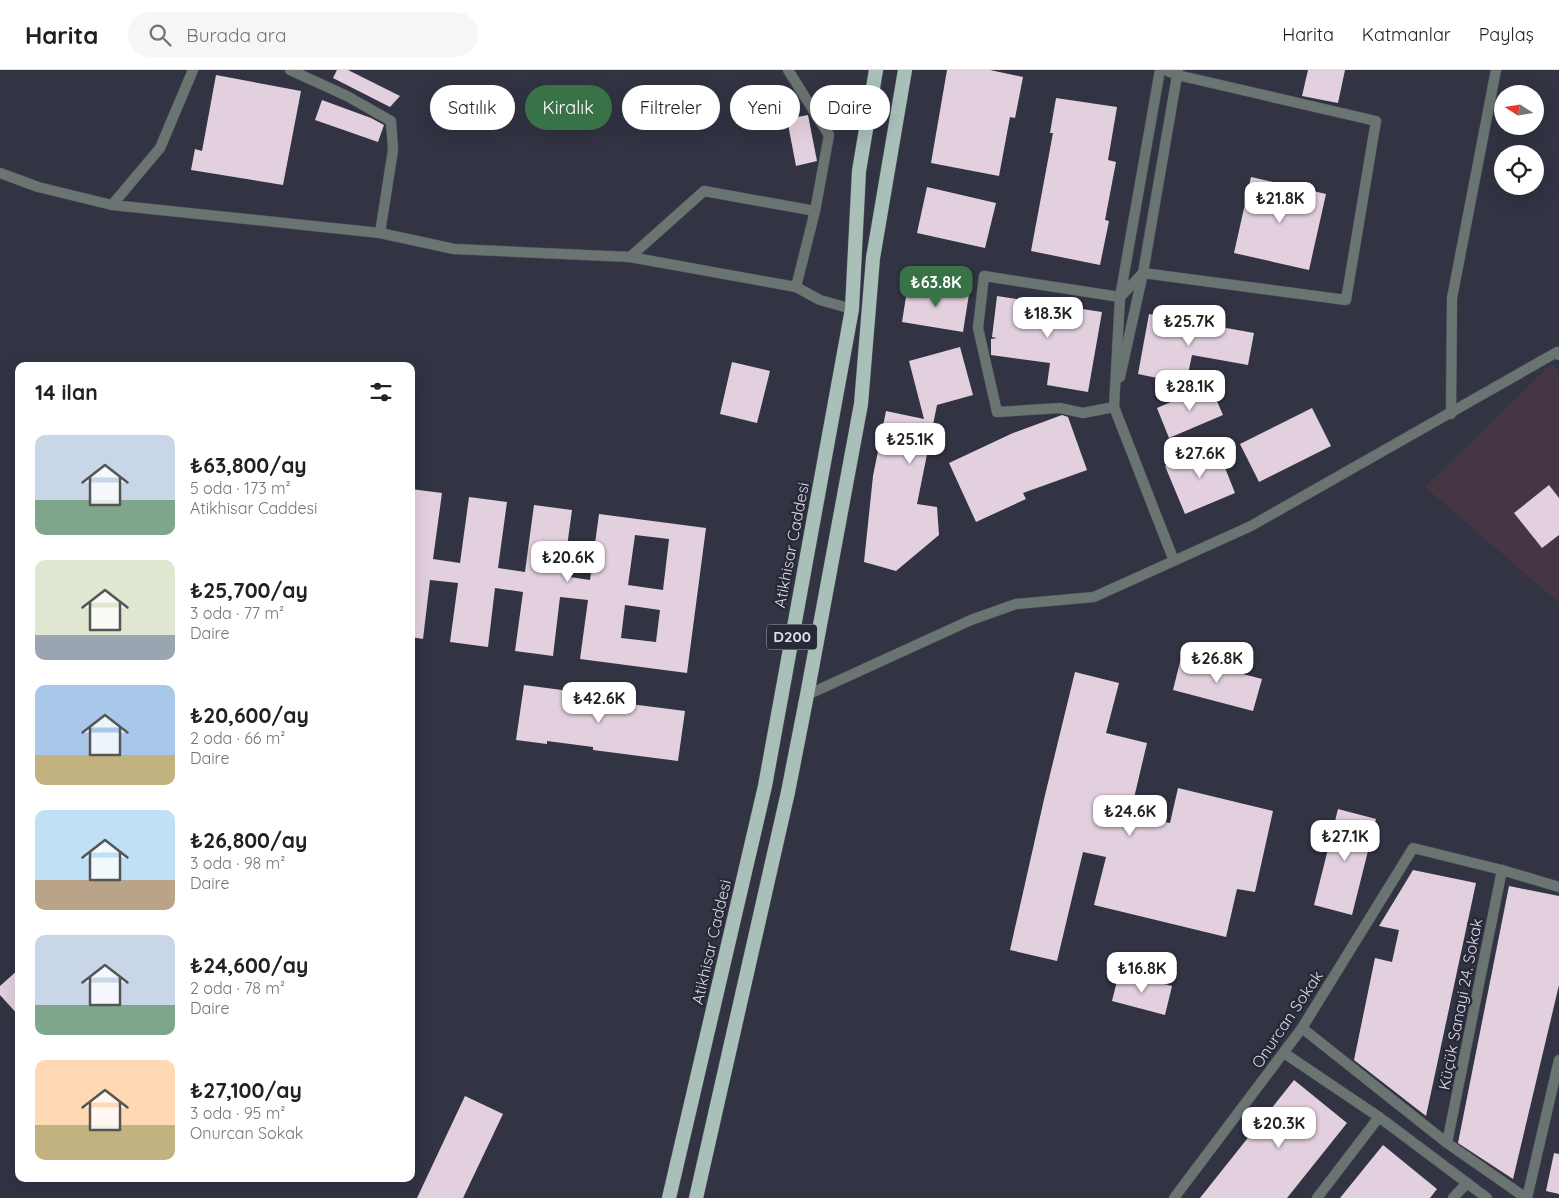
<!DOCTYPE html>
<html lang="tr">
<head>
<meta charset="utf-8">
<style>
  :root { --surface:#fff; --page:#f6f6f6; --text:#202124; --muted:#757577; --line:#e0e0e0; --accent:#397247 }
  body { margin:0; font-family:Quicksand,sans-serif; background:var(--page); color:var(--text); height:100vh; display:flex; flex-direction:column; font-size:19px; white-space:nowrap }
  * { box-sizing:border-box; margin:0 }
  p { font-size:16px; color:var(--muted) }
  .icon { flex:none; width:28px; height:28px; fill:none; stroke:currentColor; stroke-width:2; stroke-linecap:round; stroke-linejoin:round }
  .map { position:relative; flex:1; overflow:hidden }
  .drawer { position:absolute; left:15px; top:292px; width:400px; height:820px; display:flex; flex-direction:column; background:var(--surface); border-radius:10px; box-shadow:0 5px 20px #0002 }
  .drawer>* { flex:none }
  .hud { position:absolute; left:430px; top:15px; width:475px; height:45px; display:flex; gap:10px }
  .needle { width:32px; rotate:282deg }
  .controls { position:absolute; left:1494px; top:15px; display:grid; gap:10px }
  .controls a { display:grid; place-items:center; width:50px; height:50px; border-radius:50%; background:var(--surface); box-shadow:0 5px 20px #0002; font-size:25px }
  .price { position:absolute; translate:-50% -42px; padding:0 11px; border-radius:10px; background:#fff; color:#222; font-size:16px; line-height:32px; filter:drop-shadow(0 1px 2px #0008) }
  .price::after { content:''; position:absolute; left:50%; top:30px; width:15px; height:11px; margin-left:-8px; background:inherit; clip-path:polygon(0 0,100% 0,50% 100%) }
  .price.active { background:var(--accent); color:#fff }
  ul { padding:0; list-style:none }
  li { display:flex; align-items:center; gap:15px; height:125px; padding:0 20px }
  li span { display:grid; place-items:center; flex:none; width:140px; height:100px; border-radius:10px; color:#555 }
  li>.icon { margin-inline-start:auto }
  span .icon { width:60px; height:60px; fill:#fffc; stroke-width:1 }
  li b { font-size:21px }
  h2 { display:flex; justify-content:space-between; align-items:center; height:60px; padding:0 20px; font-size:21px }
  .tag { padding:0 18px; border-radius:22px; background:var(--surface); box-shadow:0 5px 20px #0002; font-size:18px; line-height:45px }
  .tag.active { background:var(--accent); color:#fff }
  header { display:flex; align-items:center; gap:30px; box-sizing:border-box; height:70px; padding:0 25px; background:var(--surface); border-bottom:1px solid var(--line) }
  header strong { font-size:24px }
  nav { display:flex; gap:28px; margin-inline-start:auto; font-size:18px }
  .search { width:350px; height:45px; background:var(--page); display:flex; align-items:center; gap:12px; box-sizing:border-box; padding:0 18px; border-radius:28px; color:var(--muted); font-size:19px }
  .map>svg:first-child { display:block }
</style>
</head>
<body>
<header>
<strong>Harita</strong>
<div class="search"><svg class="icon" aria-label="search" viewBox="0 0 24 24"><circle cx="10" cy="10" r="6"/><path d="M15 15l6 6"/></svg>Burada ara</div>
<nav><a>Harita</a><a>Katmanlar</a><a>Paylaş</a></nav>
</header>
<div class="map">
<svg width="1559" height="1128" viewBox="0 0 1559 1128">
  <rect width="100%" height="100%" fill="#323343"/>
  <polygon fill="#463643" points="1551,294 1559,300 1559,533 1425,417"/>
  <g fill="#e3d0de" fill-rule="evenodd">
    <polygon points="337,0 348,0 400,26 390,37 333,8"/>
    <polygon points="947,0 990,0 1023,7 1015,48 1010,47 999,106 931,93"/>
    <polygon points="1308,0 1345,0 1338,33 1302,26"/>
    <polygon points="216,5 301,21 283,115 191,100 195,79 202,81"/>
    <polygon points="1056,28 1117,37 1108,90 1116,92 1105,150 1109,151 1100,195 1031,181 1053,63 1050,63"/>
    <polygon points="322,30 371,48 384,55 378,72 315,50"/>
    <polygon points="808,45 817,91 796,96 787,49"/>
    <polygon points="1251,107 1326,124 1309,200 1234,183"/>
    <polygon points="927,117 996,133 985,178 917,163"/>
    <polygon points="908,214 969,224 963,262 902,252"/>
    <polygon points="997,226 1102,242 1088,322 1047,315 1050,293 991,285 991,269 997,268 992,267"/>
    <polygon points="1149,244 1254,263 1248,295 1192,285 1186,314 1138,304"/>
    <polygon points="960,277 973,325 937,335 917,434 937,437 939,465 896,501 864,492 873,406 886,341 924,349 909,291"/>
    <polygon points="732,292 770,301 757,353 720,344"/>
    <polygon points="1210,315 1223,345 1169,368 1157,338"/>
    <polygon points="1312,338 1331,376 1259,412 1240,374"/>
    <polygon points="1062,345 1068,347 1087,400 1023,423 1026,429 976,452 949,393 1013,363"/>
    <polygon points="1216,375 1235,423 1185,444 1165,396"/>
    <polygon points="1549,415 1559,428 1559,465 1542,478 1514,443"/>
    <path d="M411,419L442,423L433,489L460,493L469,427L507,432L498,498L525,502L534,435L572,440L563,506L590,510L599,444L706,458L687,603L580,589L588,530L560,527L553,586L515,581L523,522L495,518L488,577L450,572L458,513L430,510L423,569L411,567ZM635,465L669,469L663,520L628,515ZM625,535L660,540L656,572L621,568Z"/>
    <polygon points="1181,588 1262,609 1253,641 1173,620"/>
    <polygon points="1075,602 1119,613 1106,663 1147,673 1130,745 1170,753 1178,718 1273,741 1255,822 1237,819 1226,867 1094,835 1106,787 1083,782 1057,891 1010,880 1045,725"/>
    <polygon points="524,615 600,625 599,630 685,641 678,691 593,680 593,677 547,671 547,674 516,670"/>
    <polygon points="1338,739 1376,749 1352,845 1314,835"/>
    <polygon points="1413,800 1476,813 1426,1046 1354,990 1375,888 1392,892 1399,860 1379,856"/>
    <polygon points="1509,816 1559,826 1559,915 1513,1109 1458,1073"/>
    <polygon points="19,899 19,946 0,925 0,916"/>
    <polygon points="1119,903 1172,916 1165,945 1112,931"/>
    <polygon points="1294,1010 1347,1053 1287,1128 1200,1128"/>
    <polygon points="465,1026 503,1044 463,1128 417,1128"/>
    <polygon points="1383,1075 1437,1119 1430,1128 1340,1128"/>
    <polygon points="1554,1083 1559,1084 1559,1124 1546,1121"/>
  </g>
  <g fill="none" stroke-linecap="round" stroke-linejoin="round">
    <g stroke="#515261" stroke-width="11">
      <g id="minor">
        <polyline points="290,0 347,26 391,51 393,80 380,163"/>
        <polyline points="788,0 829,65 815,141"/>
        <polyline points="1160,0 1120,227 1114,337 1174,491"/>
        <polyline points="0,103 38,117 112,135 380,163 454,179 630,187 796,217"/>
        <polyline points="112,135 160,78 193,0"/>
        <polyline points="630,187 704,121 815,141 796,217 820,230 852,239"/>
        <polyline points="1120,307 1143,203 1178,0"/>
        <polyline points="1114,337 1083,343 1060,338 997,342 978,258 984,206 1120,227 1143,203 1346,230 1376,51 1177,5 1165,0"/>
        <polyline points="1451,344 1452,228 1496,0"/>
        <polyline points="807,625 971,550 1016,534 1094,527 1251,456 1557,282 1559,285"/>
        <polyline points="1302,958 1447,1073 1526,1128"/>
        <polyline points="1284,983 1379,1047 1487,1128"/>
        <polyline points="1447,1073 1502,800"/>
        <polyline points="1174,1128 1302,958 1413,778 1502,800 1559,817"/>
        <polyline points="1317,1128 1379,1047"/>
        <polyline points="1453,1128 1467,1113"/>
        <polyline points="1527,1128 1559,990"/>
      </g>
    </g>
    <g stroke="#515261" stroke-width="15">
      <g id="trunk">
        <polyline points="669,1128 765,716 852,239 859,101 876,0"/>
        <polyline points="696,1128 788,722 807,625 861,334 873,188 905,0"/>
      </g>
    </g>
    <use href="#minor" stroke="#6a7471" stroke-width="10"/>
    <use href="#trunk" stroke="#a9c0b9" stroke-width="14"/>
  </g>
  <g text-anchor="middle" stroke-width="5" stroke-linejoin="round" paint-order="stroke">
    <rect fill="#282938" stroke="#a6a7b2" stroke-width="1" x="767" y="554.5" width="50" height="25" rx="4"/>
    <g font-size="15" font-weight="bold" fill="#dcdde7">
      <text x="792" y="572">D200</text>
    </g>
    <g font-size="16" fill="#dcdde7" stroke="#282938">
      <text transform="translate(791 475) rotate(-79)" y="6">Atikhisar Caddesi</text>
      <text transform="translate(711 872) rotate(-77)" y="6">Atikhisar Caddesi</text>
      <text transform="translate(1460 934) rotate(-79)" y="6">Küçük Sanayi 24. Sokak</text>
      <text transform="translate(1287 949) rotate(-56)" y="6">Onurcan Sokak</text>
    </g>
  </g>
</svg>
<div class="controls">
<a><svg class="needle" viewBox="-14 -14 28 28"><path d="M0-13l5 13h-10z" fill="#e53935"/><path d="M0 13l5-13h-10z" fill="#757577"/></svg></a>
<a><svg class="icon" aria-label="locate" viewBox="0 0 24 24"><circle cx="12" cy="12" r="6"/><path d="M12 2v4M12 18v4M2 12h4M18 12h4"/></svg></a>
</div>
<b class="price" style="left:1280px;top:154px">₺21.8K</b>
<b class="price active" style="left:936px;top:238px">₺63.8K</b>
<b class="price" style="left:1048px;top:269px">₺18.3K</b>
<b class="price" style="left:1189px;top:277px">₺25.7K</b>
<b class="price" style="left:1190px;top:342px">₺28.1K</b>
<b class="price" style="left:910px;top:395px">₺25.1K</b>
<b class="price" style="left:1200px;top:409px">₺27.6K</b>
<b class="price" style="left:568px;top:513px">₺20.6K</b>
<b class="price" style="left:1217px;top:614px">₺26.8K</b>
<b class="price" style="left:599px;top:654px">₺42.6K</b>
<b class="price" style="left:1130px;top:767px">₺24.6K</b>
<b class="price" style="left:1345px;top:792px">₺27.1K</b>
<b class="price" style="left:1142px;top:924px">₺16.8K</b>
<b class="price" style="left:1279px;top:1079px">₺20.3K</b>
<div class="hud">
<a class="tag">Satılık</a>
<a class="tag active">Kiralık</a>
<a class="tag">Filtreler</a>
<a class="tag">Yeni</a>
<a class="tag">Daire</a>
</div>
<section class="drawer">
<h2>14 ilan<svg class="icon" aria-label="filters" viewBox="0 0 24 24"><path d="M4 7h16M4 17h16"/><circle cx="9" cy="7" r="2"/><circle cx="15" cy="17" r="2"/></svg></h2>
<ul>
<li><span style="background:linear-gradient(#c9d6e8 65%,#7fa58c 0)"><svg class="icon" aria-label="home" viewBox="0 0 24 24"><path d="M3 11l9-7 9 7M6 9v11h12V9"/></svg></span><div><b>₺63,800/ay</b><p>5 oda · 173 m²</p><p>Atikhisar Caddesi</p></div></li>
<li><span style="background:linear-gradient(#dfe7d0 75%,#9aa5b1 0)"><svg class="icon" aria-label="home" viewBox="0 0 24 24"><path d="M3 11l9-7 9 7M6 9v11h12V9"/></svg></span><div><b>₺25,700/ay</b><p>3 oda · 77 m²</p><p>Daire</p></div></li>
<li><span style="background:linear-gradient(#a9c7e8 70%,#c2b280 0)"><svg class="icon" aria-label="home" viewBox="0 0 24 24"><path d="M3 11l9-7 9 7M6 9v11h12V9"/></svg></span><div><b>₺20,600/ay</b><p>2 oda · 66 m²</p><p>Daire</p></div></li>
<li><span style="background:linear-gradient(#bfe0f5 70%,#b9a48a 0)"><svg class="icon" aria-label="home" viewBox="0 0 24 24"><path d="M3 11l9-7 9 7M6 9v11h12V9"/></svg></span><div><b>₺26,800/ay</b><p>3 oda · 98 m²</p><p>Daire</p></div></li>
<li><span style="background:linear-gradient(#c9d6e8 70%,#7fa58c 0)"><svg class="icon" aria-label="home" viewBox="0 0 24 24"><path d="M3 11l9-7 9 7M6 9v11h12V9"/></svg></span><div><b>₺24,600/ay</b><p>2 oda · 78 m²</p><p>Daire</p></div></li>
<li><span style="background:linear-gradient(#ffd9b3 65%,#c2b280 0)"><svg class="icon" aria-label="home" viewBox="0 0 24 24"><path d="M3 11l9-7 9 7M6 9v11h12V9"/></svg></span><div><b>₺27,100/ay</b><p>3 oda · 95 m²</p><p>Onurcan Sokak</p></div></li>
</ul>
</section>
</div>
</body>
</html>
